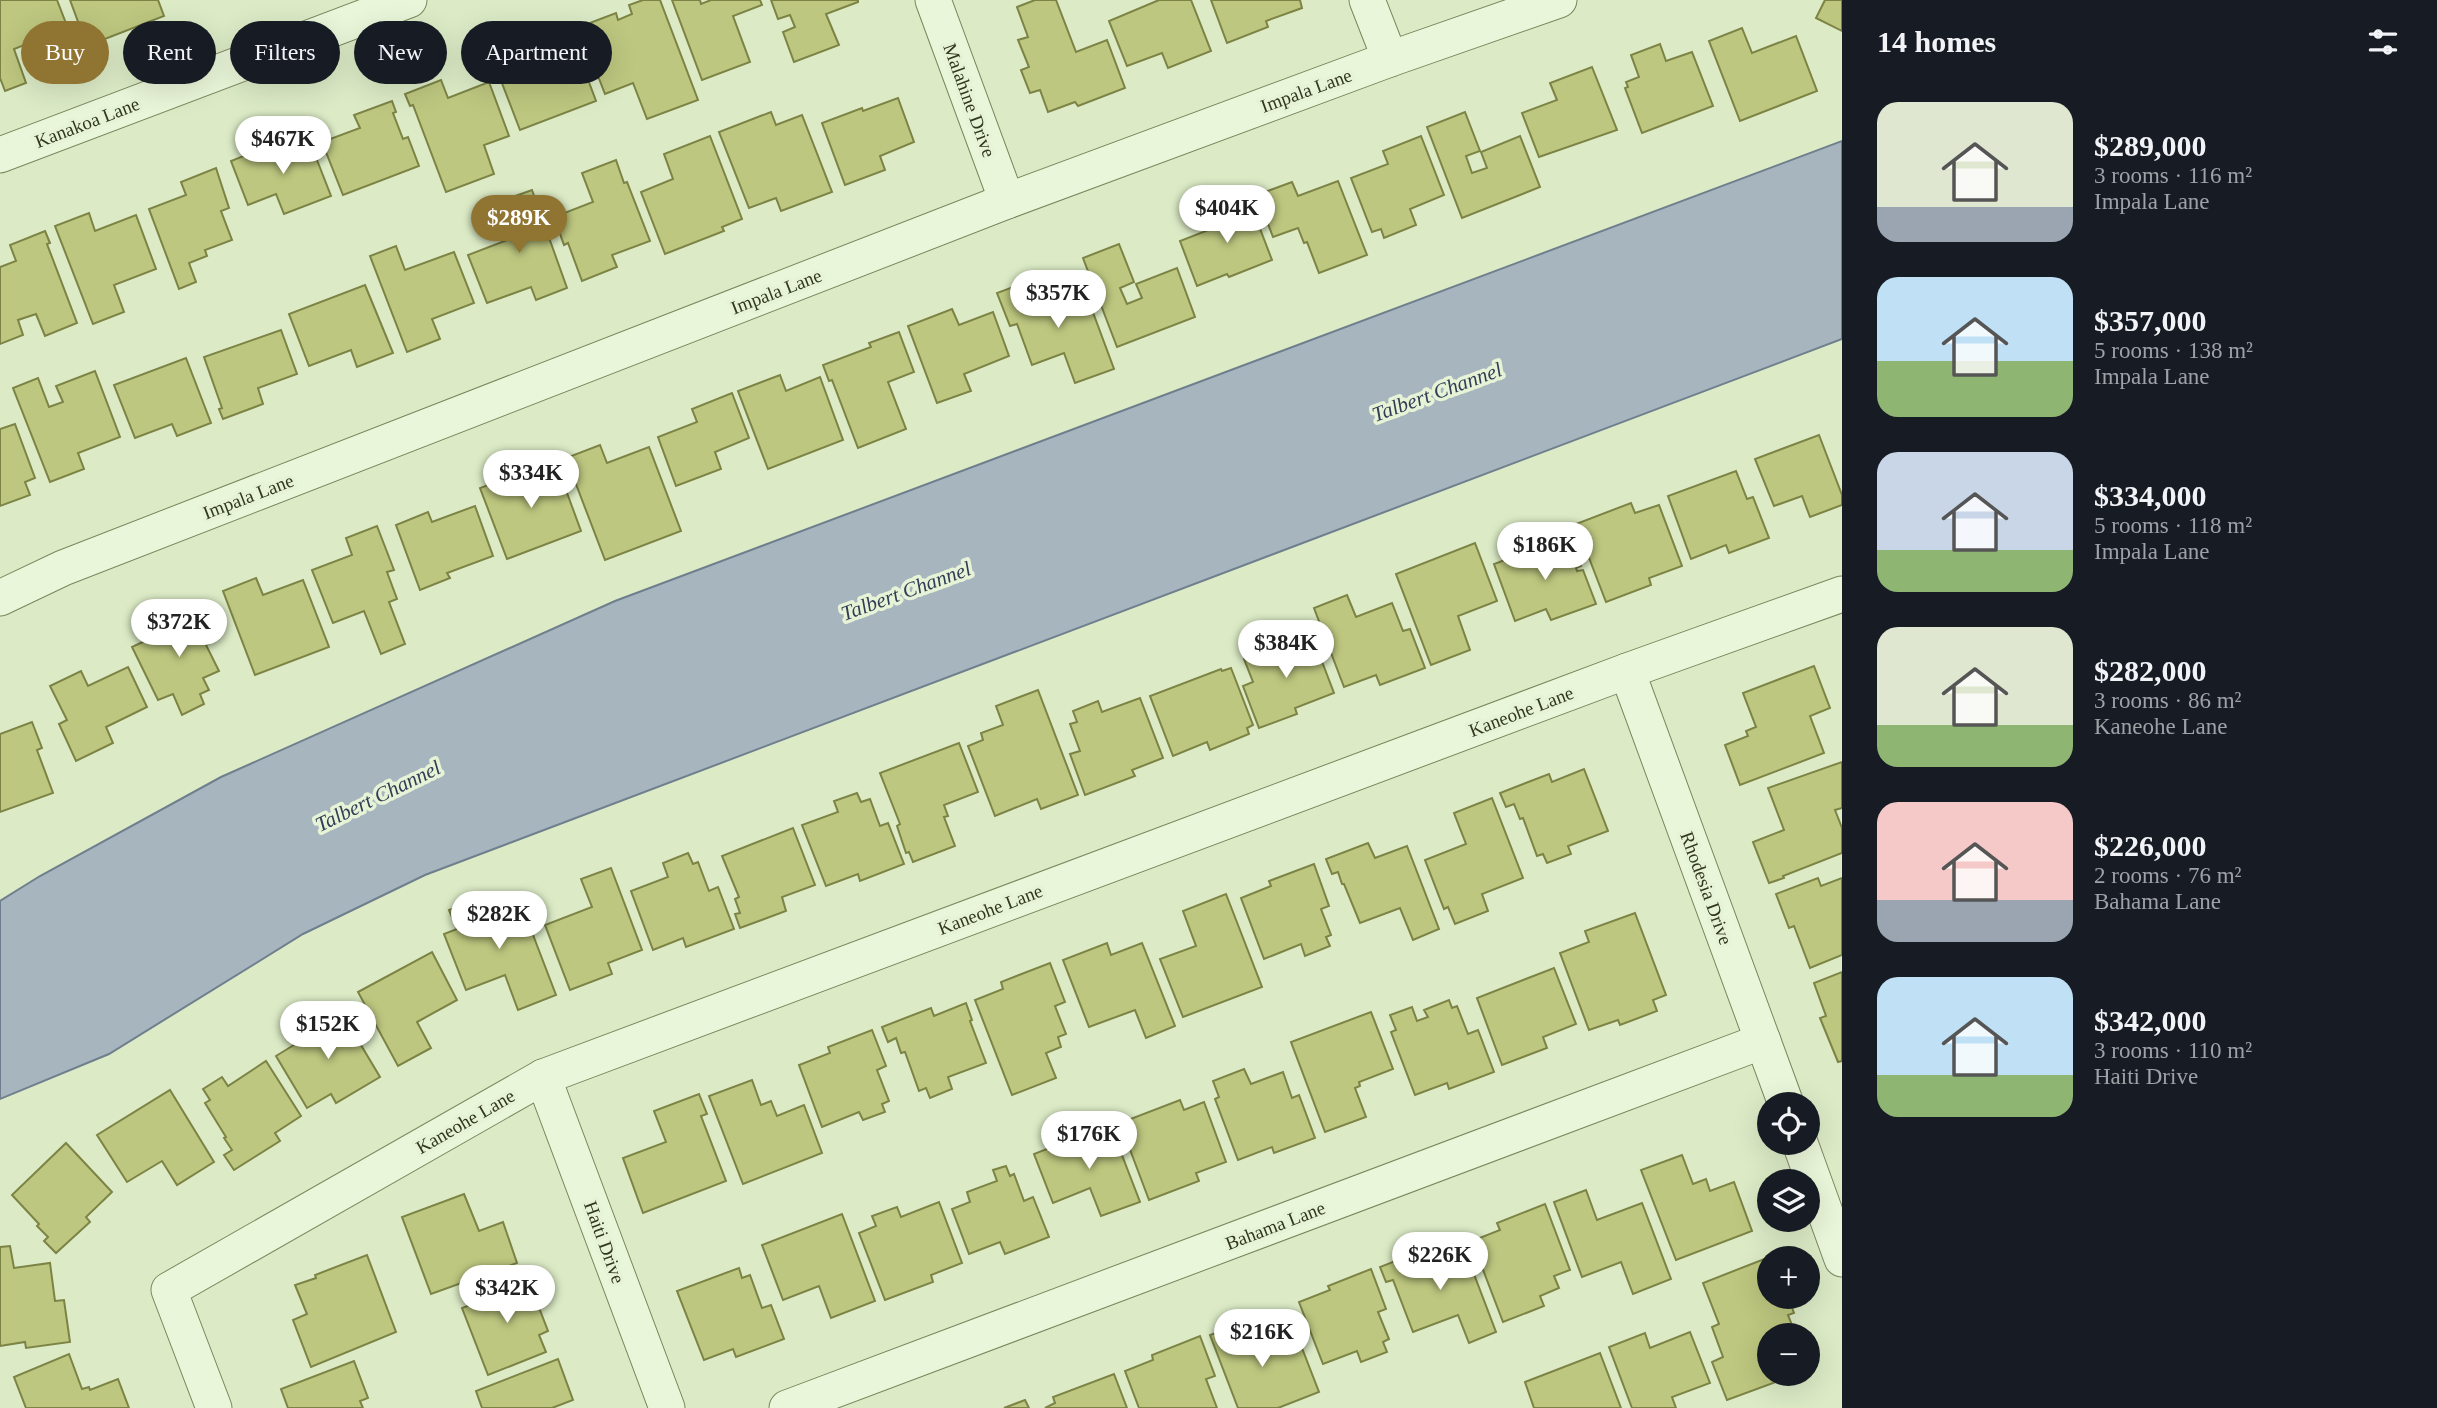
<!DOCTYPE html>
<html lang="en">
<head>
<meta charset="utf-8">
<style>
  :root { --surface:#171b24; --page:#20242c; --text:#f1f3f6; --muted:#9ea1a6; --accent:#907432 }
  body { margin:0; font-family:Georgia,serif; background:var(--page); color:var(--text); height:100vh; display:flex; flex-direction:column; font-size:26px; white-space:nowrap }
  * { box-sizing:border-box; margin:0 }
  p { font-size:23px; color:var(--muted) }
  .icon { flex:none; width:38px; height:38px; fill:none; stroke:currentColor; stroke-width:2; stroke-linecap:round; stroke-linejoin:round }
  .map { position:relative; flex:1; overflow:hidden }
  .side { display:flex; flex-direction:column; background:var(--surface); width:595px }
  .side>* { flex:none }
  .hud { position:absolute; left:21px; top:21px; width:665px; height:63px; display:flex; gap:14px }
  .fabs { position:absolute; left:1757px; top:1092px; display:grid; gap:14px }
  .fabs a { display:grid; place-items:center; width:63px; height:63px; border-radius:50%; background:var(--surface); box-shadow:0 7px 28px #0002; font-size:35px }
  .price { position:absolute; translate:-50% -60px; padding:0 16px; border-radius:24px; background:#fff; color:#222; font-size:23px; line-height:46px; filter:drop-shadow(0 2px 4px #0008) }
  .price::after { content:''; position:absolute; left:50%; top:42px; width:21px; height:16px; margin-left:-10px; background:inherit; clip-path:polygon(0 0,100% 0,50% 100%) }
  .price.active { background:var(--accent); color:#fff }
  ul { padding:0; list-style:none }
  li { display:flex; align-items:center; gap:21px; height:175px; padding:0 35px }
  li span { display:grid; place-items:center; flex:none; width:196px; height:140px; border-radius:21px; color:#555 }
  li>.icon { margin-inline-start:auto }
  span .icon { width:84px; height:84px; fill:#fffc; stroke-width:1 }
  li b { font-size:30px }
  h2 { display:flex; justify-content:space-between; align-items:center; height:84px; padding:0 35px; font-size:30px }
  .chip { padding:0 24px; border-radius:32px; background:var(--surface); box-shadow:0 7px 28px #0002; font-size:24px; line-height:63px }
  .chip.active { background:var(--accent); color:#fff }
  main { display:flex; flex:1; min-height:0 }
  .map>svg:first-child { display:block }
</style>
</head>
<body>
<main>
<div class="map">
<svg width="1842" height="1408" viewBox="0 0 1842 1408">
  <rect width="100%" height="100%" fill="#dcebc6"/>
  <polygon fill="#a7b5bf" stroke="#6f7f8d" stroke-width="2" points="1842,141 1842,339 425,875 303,934 109,1054 0,1099 0,901 40,876 221,777 615,601"/>
  <g fill="#bdc77f" stroke="#7c8345" stroke-width="2">
    <polygon points="0,0 57,0 77,52 73,54 76,61 42,74 29,43 14,49 26,83 5,91 0,78"/>
    <polygon points="70,0 158,0 164,16 87,46"/>
    <polygon points="643,0 660,0 698,100 647,119 633,83 605,94 579,27 616,13 618,20 632,14 629,5"/>
    <polygon points="672,0 700,0 701,4 711,0 760,0 762,5 733,16 750,62 702,80"/>
    <polygon points="771,0 858,0 858,2 826,14 839,45 794,62 783,32 795,27 790,15 778,19"/>
    <polygon points="1035,0 1056,0 1076,52 1107,40 1125,88 1078,106 1075,102 1048,112 1040,90 1030,93 1021,70 1029,67 1018,40 1028,37 1017,7"/>
    <polygon points="1159,0 1191,0 1211,51 1168,68 1162,53 1127,66 1109,21"/>
    <polygon points="1211,0 1300,0 1302,8 1266,21 1268,27 1227,43"/>
    <polygon points="1825,0 1842,0 1842,31 1816,18"/>
    <polygon points="1742,28 1752,53 1796,36 1817,91 1740,121 1709,41"/>
    <polygon points="566,35 576,63 581,61 596,101 520,130 500,78 542,62 536,47"/>
    <polygon points="1660,44 1666,61 1692,52 1713,106 1642,133 1625,88 1628,87 1626,82 1639,77 1631,55"/>
    <polygon points="1592,67 1617,130 1539,157 1522,113 1557,100 1550,83"/>
    <polygon points="441,80 448,98 489,82 509,136 484,145 494,174 446,192 413,105 410,106 405,94"/>
    <polygon points="898,98 914,142 880,156 885,170 845,185 822,123 862,108 863,111"/>
    <polygon points="392,101 396,112 393,113 403,139 408,137 419,166 343,195 322,142 360,128 354,115"/>
    <polygon points="771,112 776,125 802,115 832,192 781,211 776,198 749,208 719,132"/>
    <polygon points="1465,112 1480,151 1466,156 1472,173 1487,168 1481,152 1520,136 1540,187 1462,218 1427,127"/>
    <polygon points="710,136 742,219 722,227 724,231 665,254 641,192 673,179 664,154"/>
    <polygon points="1421,136 1444,195 1410,209 1416,225 1384,238 1381,229 1372,232 1351,178 1388,164 1383,151"/>
    <polygon points="308,137 331,196 284,214 276,194 248,205 231,161 266,147 268,152"/>
    <polygon points="616,160 624,183 627,182 650,241 612,255 617,267 582,281 568,243 564,245 554,217 593,202 582,173"/>
    <polygon points="216,168 229,208 221,211 232,240 205,250 207,256 189,263 196,282 179,289 149,209 186,195 181,182"/>
    <polygon points="1338,181 1367,255 1319,273 1307,242 1304,243 1298,228 1273,237 1257,195 1292,182 1298,196"/>
    <polygon points="532,190 567,288 536,300 531,287 487,303 468,255 510,239 496,203"/>
    <polygon points="1249,200 1272,260 1229,277 1227,274 1197,286 1180,241 1211,229 1206,216"/>
    <polygon points="89,213 95,231 136,215 156,269 114,285 124,312 93,324 55,226"/>
    <polygon points="45,231 50,243 47,244 77,323 45,336 36,314 18,320 23,335 0,344 0,267 16,261 10,245"/>
    <polygon points="1119,244 1134,282 1120,288 1127,304 1142,298 1136,284 1177,268 1195,317 1117,347 1083,258"/>
    <polygon points="396,246 405,270 454,252 474,303 432,319 440,339 407,352 370,256"/>
    <polygon points="1035,279 1045,306 1085,291 1114,369 1075,383 1064,353 1032,365 1017,324 1010,326 997,293"/>
    <polygon points="365,285 393,353 357,367 351,350 309,366 289,314"/>
    <polygon points="952,309 959,325 993,312 1009,356 964,374 971,391 937,403 908,326"/>
    <polygon points="281,330 297,374 258,388 263,404 223,419 219,409 222,408 204,357"/>
    <polygon points="899,332 914,372 888,382 906,429 858,448 832,380 829,381 823,365 871,347 869,343"/>
    <polygon points="186,358 211,423 177,436 172,424 135,438 114,385"/>
    <polygon points="95,371 120,437 78,453 84,469 50,482 13,388 38,378 49,407 63,402 56,386"/>
    <polygon points="780,375 786,391 820,377 843,440 768,469 738,391"/>
    <polygon points="732,393 749,438 715,452 721,469 676,486 658,437 697,422 692,409"/>
    <polygon points="15,424 35,478 25,482 30,495 0,506 0,429"/>
    <polygon points="1819,435 1842,495 1842,505 1810,517 1802,496 1774,506 1755,459"/>
    <polygon points="600,445 607,463 649,447 681,531 605,560 566,458"/>
    <polygon points="556,463 581,531 507,559 480,488 521,473 522,477"/>
    <polygon points="1736,471 1747,499 1753,497 1769,538 1729,553 1726,545 1691,559 1668,496"/>
    <polygon points="1631,503 1635,513 1659,505 1682,566 1649,578 1651,585 1606,602 1576,524"/>
    <polygon points="475,506 493,556 447,573 450,578 420,590 396,525 428,512 432,522"/>
    <polygon points="377,526 394,570 387,572 397,599 389,602 405,644 381,654 364,611 333,623 312,570 352,555 346,538"/>
    <polygon points="1564,538 1574,563 1580,561 1581,566 1576,568 1577,571 1583,570 1596,604 1551,620 1546,609 1515,621 1494,564"/>
    <polygon points="1475,543 1497,601 1458,616 1470,650 1431,665 1396,574"/>
    <polygon points="256,578 263,595 303,580 329,647 255,675 223,591"/>
    <polygon points="1347,595 1356,617 1392,603 1403,631 1410,629 1425,668 1380,685 1376,675 1344,687 1314,608"/>
    <polygon points="196,602 214,641 206,645 219,671 203,678 209,690 200,694 204,704 182,715 173,694 158,700 132,647 168,630 162,618"/>
    <polygon points="1311,633 1334,693 1295,708 1297,714 1259,728 1243,686 1253,682 1244,659"/>
    <polygon points="1814,666 1830,708 1810,716 1824,753 1740,785 1725,745 1748,736 1746,731 1756,727 1743,693"/>
    <polygon points="128,667 147,707 106,727 113,743 76,761 59,724 67,720 50,686 81,671 88,686"/>
    <polygon points="1231,668 1253,725 1247,728 1249,734 1210,750 1207,742 1173,756 1150,696 1221,669 1222,671"/>
    <polygon points="1038,690 1078,795 1041,809 1037,799 995,816 968,746 983,740 981,733 1003,725 996,706"/>
    <polygon points="1140,698 1163,758 1132,770 1135,776 1085,795 1070,754 1080,751 1070,724 1077,722 1073,711 1098,701 1102,712"/>
    <polygon points="32,722 42,748 37,750 53,793 0,812 0,734"/>
    <polygon points="959,743 978,792 944,805 948,816 944,817 955,846 913,862 909,852 906,853 897,826 900,824 880,773"/>
    <polygon points="1842,762 1842,808 1835,810 1842,828 1842,853 1783,876 1784,878 1769,883 1753,842 1784,830 1768,788"/>
    <polygon points="1584,769 1608,831 1568,846 1571,854 1547,863 1543,854 1537,856 1523,818 1520,819 1514,804 1506,807 1500,793 1549,774 1552,782"/>
    <polygon points="857,793 861,802 870,799 880,826 888,823 904,864 860,881 858,874 826,886 802,825 838,812 834,801"/>
    <polygon points="1492,798 1523,878 1482,894 1488,911 1455,924 1448,907 1444,909 1425,860 1466,844 1454,813"/>
    <polygon points="793,828 815,885 782,897 786,911 740,928 735,914 740,913 735,899 739,897 722,856"/>
    <polygon points="1368,843 1375,858 1407,846 1439,929 1413,940 1400,908 1360,923 1344,884 1342,884 1338,872 1332,874 1326,859"/>
    <polygon points="688,853 693,864 698,862 709,891 718,887 734,929 686,947 683,938 653,950 631,891 668,877 663,863"/>
    <polygon points="1314,864 1329,906 1321,909 1331,935 1326,937 1330,946 1305,956 1301,944 1264,959 1241,898 1271,886 1269,881"/>
    <polygon points="611,868 642,950 608,963 612,974 570,990 545,925 592,907 581,879"/>
    <polygon points="1818,878 1821,886 1842,878 1842,955 1810,968 1794,926 1789,928 1776,894"/>
    <polygon points="1226,894 1262,987 1183,1017 1160,959 1196,946 1183,911"/>
    <polygon points="480,898 486,914 520,901 556,995 518,1010 505,975 466,990 444,934 457,929 449,910"/>
    <polygon points="1635,913 1666,995 1653,1000 1657,1011 1620,1025 1618,1020 1589,1030 1560,953 1589,942 1585,931"/>
    <polygon points="1107,943 1111,955 1142,943 1175,1026 1146,1038 1135,1010 1089,1027 1063,960"/>
    <polygon points="432,952 457,1000 417,1022 431,1048 398,1066 358,992"/>
    <polygon points="1050,963 1065,1002 1055,1006 1066,1034 1058,1037 1061,1047 1046,1053 1056,1078 1012,1095 975,1000 1003,989 1001,982"/>
    <polygon points="1554,968 1576,1024 1543,1037 1547,1048 1502,1065 1477,998"/>
    <polygon points="1842,972 1842,1061 1838,1062 1820,1018 1826,1016 1814,983"/>
    <polygon points="1449,1000 1452,1008 1457,1006 1468,1034 1478,1030 1494,1072 1449,1089 1447,1083 1415,1095 1391,1032 1396,1030 1390,1015 1412,1007 1417,1021 1428,1017 1424,1010"/>
    <polygon points="966,1003 972,1020 970,1021 986,1063 948,1077 952,1089 930,1098 926,1088 919,1091 905,1052 901,1053 896,1038 888,1042 882,1027 931,1008 934,1016"/>
    <polygon points="337,1005 380,1077 336,1103 331,1094 307,1108 276,1056 315,1032 309,1023"/>
    <polygon points="1371,1012 1393,1069 1359,1082 1360,1086 1355,1088 1366,1117 1325,1132 1291,1042"/>
    <polygon points="872,1030 886,1066 877,1070 889,1101 882,1104 885,1112 863,1120 859,1112 822,1127 799,1065 830,1053 828,1047"/>
    <polygon points="266,1061 301,1116 275,1133 280,1141 234,1170 224,1155 232,1150 224,1138 226,1137 205,1103 210,1100 203,1089 222,1077 228,1086"/>
    <polygon points="1244,1069 1251,1084 1283,1072 1292,1098 1299,1095 1315,1138 1274,1153 1272,1147 1238,1160 1215,1099 1219,1097 1213,1081"/>
    <polygon points="752,1080 761,1105 771,1101 777,1116 804,1105 822,1153 743,1184 709,1096"/>
    <polygon points="170,1090 214,1162 177,1185 162,1161 127,1182 97,1135"/>
    <polygon points="699,1094 707,1114 701,1116 726,1181 643,1213 623,1158 666,1142 654,1111"/>
    <polygon points="1180,1100 1184,1110 1204,1102 1226,1162 1196,1173 1199,1181 1149,1200 1120,1123"/>
    <polygon points="1110,1124 1140,1202 1101,1216 1090,1188 1053,1203 1034,1154"/>
    <polygon points="66,1143 112,1192 86,1217 90,1222 56,1253 44,1241 48,1237 37,1226 39,1224 12,1195"/>
    <polygon points="1682,1155 1693,1184 1706,1179 1710,1191 1734,1182 1752,1231 1676,1260 1641,1170"/>
    <polygon points="1006,1166 1010,1176 1014,1174 1024,1201 1033,1197 1049,1237 1005,1254 1000,1242 969,1254 952,1209 970,1202 967,1192 997,1181 993,1170"/>
    <polygon points="1586,1190 1597,1220 1642,1203 1671,1279 1633,1294 1621,1262 1582,1277 1554,1202"/>
    <polygon points="464,1194 479,1231 503,1222 517,1263 431,1294 402,1217"/>
    <polygon points="939,1202 962,1263 931,1275 933,1282 885,1300 859,1233 876,1226 872,1216 897,1207 901,1217"/>
    <polygon points="1545,1204 1570,1270 1554,1276 1559,1288 1540,1296 1544,1306 1503,1322 1472,1241 1500,1230 1497,1223"/>
    <polygon points="842,1214 875,1301 831,1318 819,1286 783,1300 762,1245"/>
    <polygon points="10,1246 14,1268 50,1263 55,1301 64,1300 70,1342 26,1348 25,1342 0,1346 0,1247"/>
    <polygon points="1464,1248 1496,1332 1469,1343 1458,1315 1413,1332 1393,1280 1386,1282 1380,1267 1426,1249 1430,1260"/>
    <polygon points="367,1255 396,1332 311,1367 293,1320 307,1314 295,1285 316,1278 315,1275"/>
    <polygon points="1772,1256 1773,1258 1769,1258 1769,1297 1788,1297 1794,1313 1788,1315 1796,1335 1769,1335 1769,1374 1777,1374 1774,1375 1776,1382 1727,1400 1712,1362 1723,1357 1712,1327 1719,1324 1703,1283"/>
    <polygon points="739,1268 742,1278 750,1275 762,1308 771,1305 784,1339 736,1357 733,1349 704,1360 677,1291"/>
    <polygon points="1371,1269 1386,1309 1378,1312 1389,1339 1383,1342 1387,1352 1361,1362 1357,1351 1323,1364 1299,1302 1330,1290 1328,1286"/>
    <polygon points="526,1274 548,1331 539,1335 546,1352 488,1375 462,1308 489,1298 486,1289"/>
    <polygon points="1252,1319 1261,1342 1275,1338 1279,1351 1300,1343 1319,1392 1278,1408 1238,1408 1210,1335"/>
    <polygon points="1690,1332 1710,1383 1672,1397 1676,1408 1632,1408 1609,1347 1645,1333 1650,1348"/>
    <polygon points="1200,1336 1215,1376 1206,1379 1217,1408 1139,1408 1125,1371 1153,1360 1152,1355"/>
    <polygon points="1600,1353 1621,1408 1534,1408 1525,1382"/>
    <polygon points="69,1354 82,1389 89,1387 90,1390 118,1379 129,1408 26,1408 14,1377"/>
    <polygon points="558,1359 573,1400 552,1408 482,1408 476,1391"/>
    <polygon points="354,1361 368,1398 360,1401 363,1408 288,1408 281,1389"/>
    <polygon points="1114,1374 1127,1408 1045,1408 1055,1403 1053,1397"/>
    <polygon points="1025,1400 1029,1408 1004,1408"/>
  </g>
  <g fill="none" stroke-linecap="round" stroke-linejoin="round">
    <g stroke="#7c855d" stroke-width="37">
      <g id="street">
        <polyline points="933,0 1007,201"/>
        <polyline points="1367,0 1390,59"/>
        <polyline points="0,155 409,0"/>
        <polyline points="0,598 63,568 1007,201 1390,59 1559,0"/>
        <polyline points="1627,671 1786,1104"/>
        <polyline points="543,1077 667,1408"/>
        <polyline points="1800,1143 1842,1259"/>
        <polyline points="214,1408 169,1290 543,1077 1627,671 1842,594"/>
        <polyline points="787,1408 1763,1041"/>
      </g>
    </g>
    <use href="#street" stroke="#eaf6d9" stroke-width="35"/>
  </g>
  <g text-anchor="middle" stroke-width="7" stroke-linejoin="round" paint-order="stroke">
    <g font-size="19" fill="#323720" stroke="#e7f3d6">
      <text transform="translate(1306 90) rotate(-20)" y="7">Impala Lane</text>
      <text transform="translate(970 100) rotate(70)" y="7">Malahine Drive</text>
      <text transform="translate(87 122) rotate(-21)" y="7">Kanakoa Lane</text>
      <text transform="translate(776 291) rotate(-21)" y="7">Impala Lane</text>
      <text transform="translate(248 496) rotate(-21)" y="7">Impala Lane</text>
      <text transform="translate(1521 711) rotate(-21)" y="7">Kaneohe Lane</text>
      <text transform="translate(1707 888) rotate(70)" y="7">Rhodesia Drive</text>
      <text transform="translate(990 909) rotate(-21)" y="7">Kaneohe Lane</text>
      <text transform="translate(465 1121) rotate(-30)" y="7">Kaneohe Lane</text>
      <text transform="translate(1275 1225) rotate(-21)" y="7">Bahama Lane</text>
      <text transform="translate(605 1242) rotate(70)" y="7">Haiti Drive</text>
    </g>
    <g font-size="21" font-style="italic" fill="#303d55" stroke="#e7f3d6">
      <text transform="translate(1437 392) rotate(-20)" y="7">Talbert Channel</text>
      <text transform="translate(906 591) rotate(-20)" y="7">Talbert Channel</text>
      <text transform="translate(378 796) rotate(-26)" y="7">Talbert Channel</text>
    </g>
  </g>
</svg>
<div class="fabs">
<a><svg class="icon" aria-label="locate" viewBox="0 0 24 24"><circle cx="12" cy="12" r="6"/><path d="M12 2v4M12 18v4M2 12h4M18 12h4"/></svg></a>
<a><svg class="icon" aria-label="layers" viewBox="0 0 24 24"><path d="M12 4l9 5-9 5-9-5zM3 14l9 5 9-5"/></svg></a>
<a>+</a>
<a>−</a>
</div>
<b class="price" style="left:283px;top:176px">$467K</b>
<b class="price" style="left:1227px;top:245px">$404K</b>
<b class="price active" style="left:519px;top:255px">$289K</b>
<b class="price" style="left:1058px;top:330px">$357K</b>
<b class="price" style="left:531px;top:510px">$334K</b>
<b class="price" style="left:1545px;top:582px">$186K</b>
<b class="price" style="left:179px;top:659px">$372K</b>
<b class="price" style="left:1286px;top:680px">$384K</b>
<b class="price" style="left:499px;top:951px">$282K</b>
<b class="price" style="left:328px;top:1061px">$152K</b>
<b class="price" style="left:1089px;top:1171px">$176K</b>
<b class="price" style="left:1440px;top:1292px">$226K</b>
<b class="price" style="left:507px;top:1325px">$342K</b>
<b class="price" style="left:1262px;top:1369px">$216K</b>
<div class="hud">
<a class="chip active">Buy</a>
<a class="chip">Rent</a>
<a class="chip">Filters</a>
<a class="chip">New</a>
<a class="chip">Apartment</a>
</div>
</div>
<section class="side">
<h2>14 homes<svg class="icon" aria-label="filters" viewBox="0 0 24 24"><path d="M4 7h16M4 17h16"/><circle cx="9" cy="7" r="2"/><circle cx="15" cy="17" r="2"/></svg></h2>
<ul>
<li><span style="background:linear-gradient(#dfe7d0 75%,#9aa5b1 0)"><svg class="icon" aria-label="home" viewBox="0 0 24 24"><path d="M3 11l9-7 9 7M6 9v11h12V9"/></svg></span><div><b>$289,000</b><p>3 rooms · 116 m²</p><p>Impala Lane</p></div></li>
<li><span style="background:linear-gradient(#bfe0f5 60%,#8fb573 0)"><svg class="icon" aria-label="home" viewBox="0 0 24 24"><path d="M3 11l9-7 9 7M6 9v11h12V9"/></svg></span><div><b>$357,000</b><p>5 rooms · 138 m²</p><p>Impala Lane</p></div></li>
<li><span style="background:linear-gradient(#c9d6e8 70%,#8fb573 0)"><svg class="icon" aria-label="home" viewBox="0 0 24 24"><path d="M3 11l9-7 9 7M6 9v11h12V9"/></svg></span><div><b>$334,000</b><p>5 rooms · 118 m²</p><p>Impala Lane</p></div></li>
<li><span style="background:linear-gradient(#dfe7d0 70%,#8fb573 0)"><svg class="icon" aria-label="home" viewBox="0 0 24 24"><path d="M3 11l9-7 9 7M6 9v11h12V9"/></svg></span><div><b>$282,000</b><p>3 rooms · 86 m²</p><p>Kaneohe Lane</p></div></li>
<li><span style="background:linear-gradient(#f6c9c9 70%,#9aa5b1 0)"><svg class="icon" aria-label="home" viewBox="0 0 24 24"><path d="M3 11l9-7 9 7M6 9v11h12V9"/></svg></span><div><b>$226,000</b><p>2 rooms · 76 m²</p><p>Bahama Lane</p></div></li>
<li><span style="background:linear-gradient(#bfe0f5 70%,#8fb573 0)"><svg class="icon" aria-label="home" viewBox="0 0 24 24"><path d="M3 11l9-7 9 7M6 9v11h12V9"/></svg></span><div><b>$342,000</b><p>3 rooms · 110 m²</p><p>Haiti Drive</p></div></li>
</ul>
</section>
</main>
</body>
</html>
